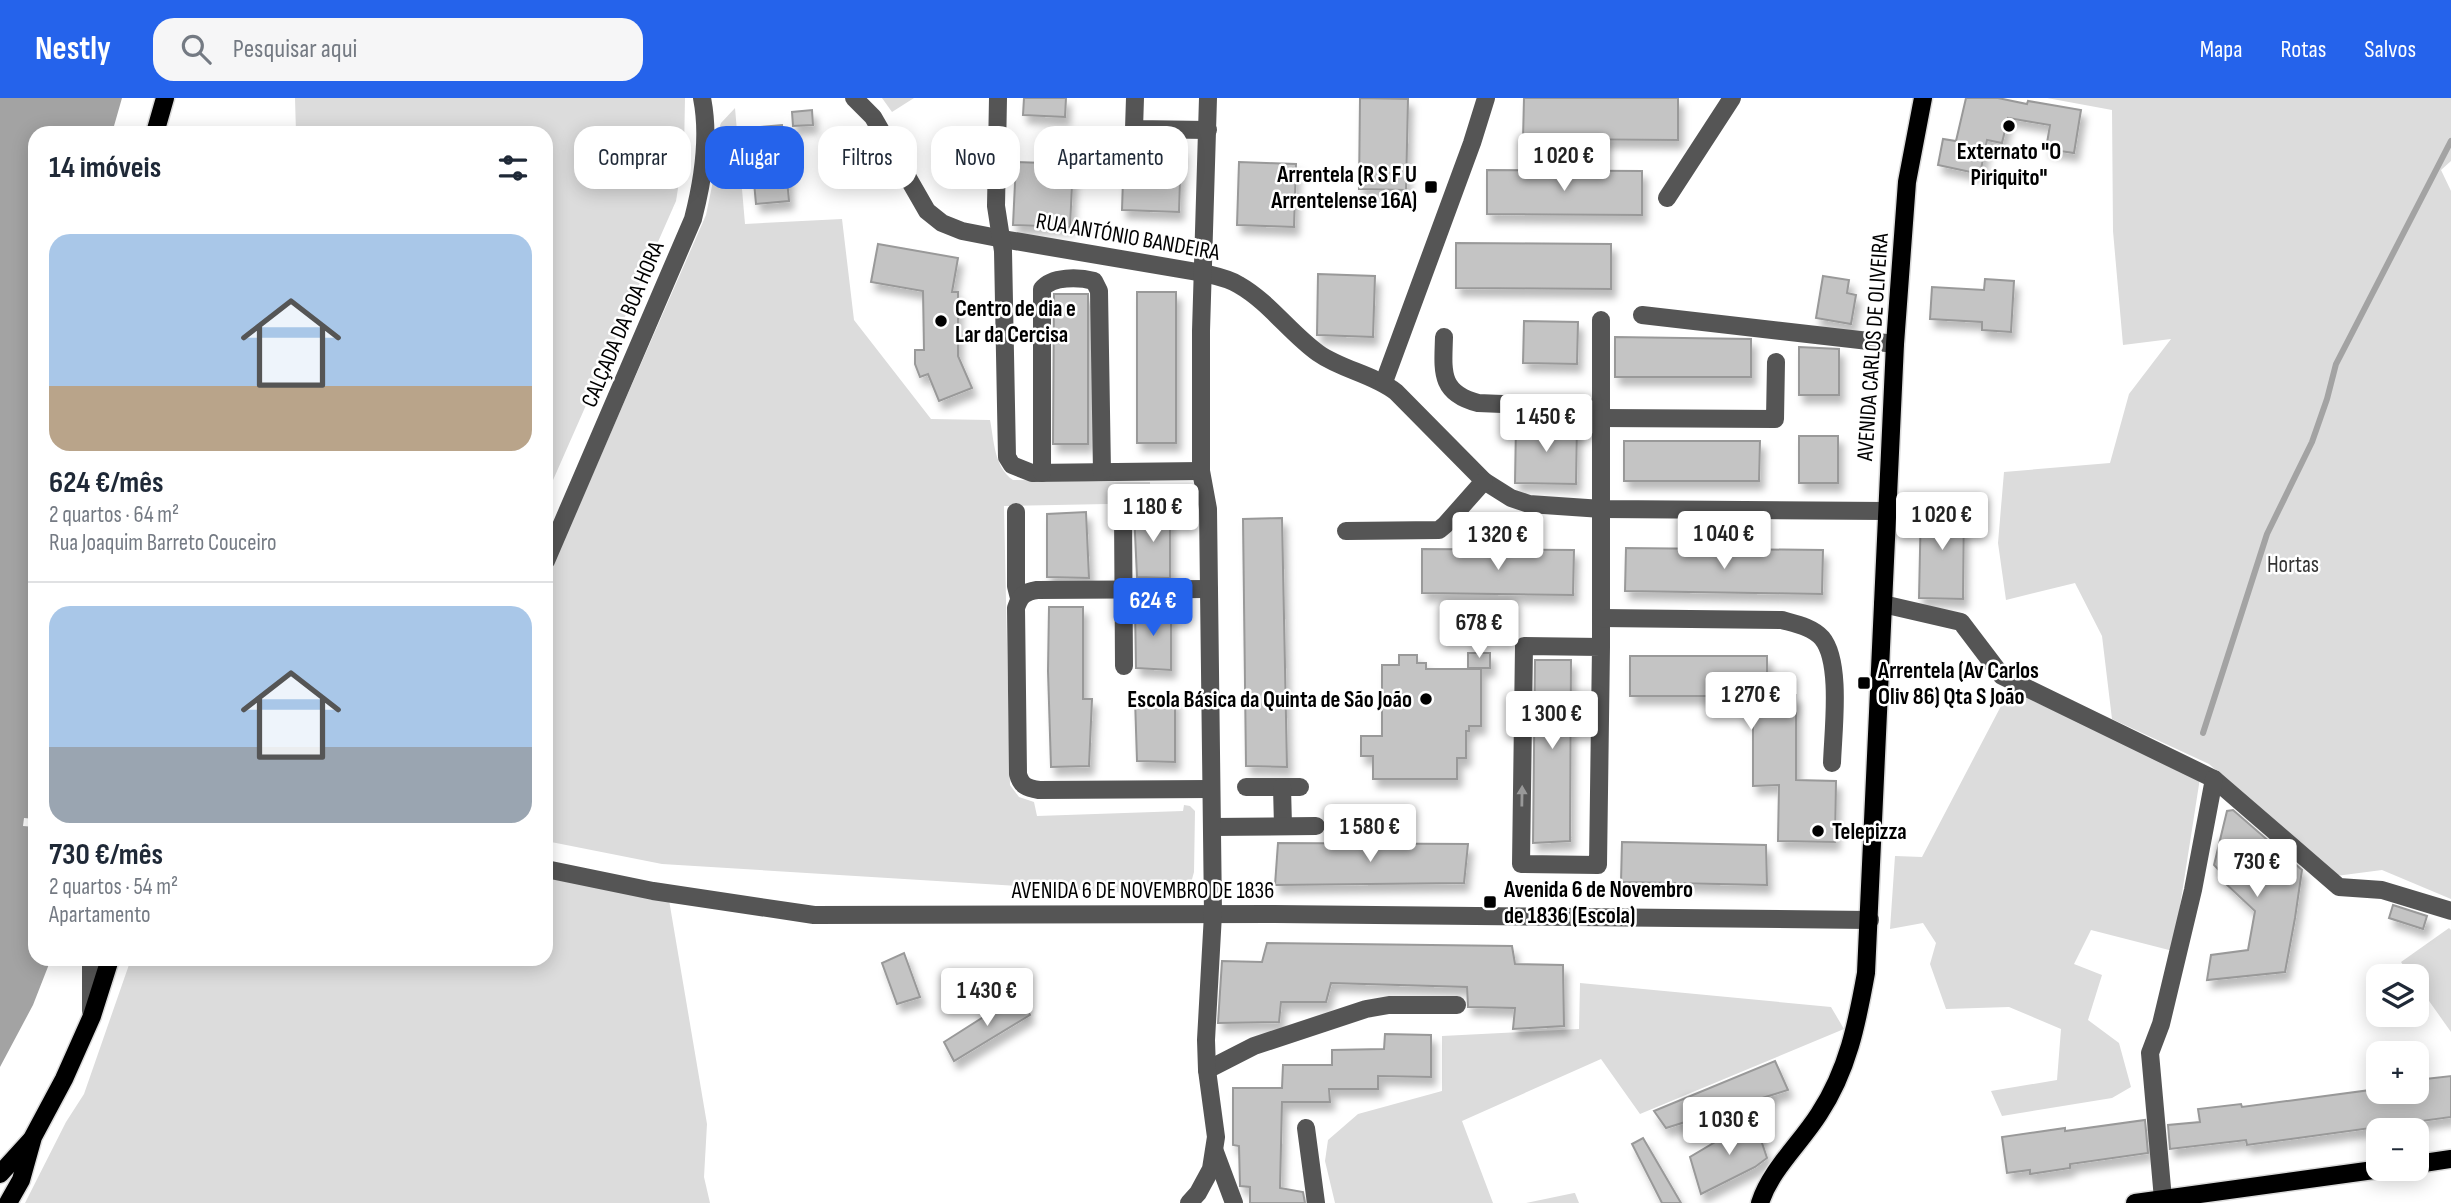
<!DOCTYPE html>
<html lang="pt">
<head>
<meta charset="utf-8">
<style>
  :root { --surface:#fff; --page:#f6f6f7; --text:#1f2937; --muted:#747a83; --line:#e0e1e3; --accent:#2563eb }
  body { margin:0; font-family:"Sofia Sans Condensed",sans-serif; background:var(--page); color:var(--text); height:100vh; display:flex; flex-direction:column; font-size:26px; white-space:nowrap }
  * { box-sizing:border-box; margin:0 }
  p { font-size:23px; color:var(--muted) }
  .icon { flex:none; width:38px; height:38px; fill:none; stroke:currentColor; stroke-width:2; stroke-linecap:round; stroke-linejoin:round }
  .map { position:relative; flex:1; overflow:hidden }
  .side { position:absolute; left:28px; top:28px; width:525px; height:840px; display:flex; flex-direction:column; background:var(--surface); border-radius:21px; box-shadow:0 4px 18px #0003 }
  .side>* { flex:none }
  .guide { position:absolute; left:574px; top:28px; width:665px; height:63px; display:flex; gap:14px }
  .tools { position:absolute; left:2366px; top:866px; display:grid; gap:14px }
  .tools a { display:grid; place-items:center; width:63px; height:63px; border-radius:14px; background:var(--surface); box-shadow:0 4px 18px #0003; font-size:35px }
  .price { position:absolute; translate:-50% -60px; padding:0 16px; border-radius:7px; background:#fff; color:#222; font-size:23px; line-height:46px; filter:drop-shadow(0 2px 4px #0008) }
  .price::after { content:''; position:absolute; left:50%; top:42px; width:21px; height:16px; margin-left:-10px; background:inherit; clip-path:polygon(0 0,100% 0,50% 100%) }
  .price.on { background:var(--accent); color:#fff }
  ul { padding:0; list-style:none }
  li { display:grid; align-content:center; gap:14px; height:371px; padding:0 21px }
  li+li { border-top:2px solid var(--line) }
  li span { display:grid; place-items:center; height:217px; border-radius:21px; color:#555 }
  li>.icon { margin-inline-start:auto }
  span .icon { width:126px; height:126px; fill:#fffc; stroke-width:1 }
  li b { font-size:30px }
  h2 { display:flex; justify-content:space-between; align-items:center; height:84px; padding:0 21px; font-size:30px }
  .tag { padding:0 24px; border-radius:21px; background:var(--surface); box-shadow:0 4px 18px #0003; font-size:24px; line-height:63px }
  .tag.on { background:var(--accent); color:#fff }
  header { display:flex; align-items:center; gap:42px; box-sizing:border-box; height:98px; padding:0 35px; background:var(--accent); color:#fff }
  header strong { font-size:33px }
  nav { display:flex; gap:38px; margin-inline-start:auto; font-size:24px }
  .search { width:490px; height:63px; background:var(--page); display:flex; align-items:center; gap:18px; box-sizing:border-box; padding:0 24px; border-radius:21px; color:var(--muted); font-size:26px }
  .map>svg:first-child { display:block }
</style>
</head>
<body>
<header>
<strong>Nestly</strong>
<div class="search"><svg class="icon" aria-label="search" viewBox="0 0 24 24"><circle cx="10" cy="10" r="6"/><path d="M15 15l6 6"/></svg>Pesquisar aqui</div>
<nav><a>Mapa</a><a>Rotas</a><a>Salvos</a></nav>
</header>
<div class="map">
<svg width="2451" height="1105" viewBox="0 0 2451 1105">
  <defs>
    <filter id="shadow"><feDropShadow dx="4.5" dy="8" stdDeviation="3.5" flood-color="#0004"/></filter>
  </defs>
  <rect width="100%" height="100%" fill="#fff"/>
  <g fill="#dcdcdc">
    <polygon points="295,0 685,0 684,53 676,103 546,398 546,35 296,35"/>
    <polygon points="882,0 914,0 892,14"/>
    <polygon points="2047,0 2451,0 2451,63 2441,72 2451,93 2451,801 2382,772 2336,778 2209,666 2112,621 2102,538 2075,485 2006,502 1998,445 2004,374 2110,365 2129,296 2171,241 2123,247 2113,133 2112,12"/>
    <path d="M735,10L745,126L842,121L854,222L931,321L990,322C994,342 994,369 1013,382L1150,384V394L1161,393L1160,405L1004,408L1010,687L1019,699L1034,704L1037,718L1183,713L1184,707L1190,708L1195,713L1194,774L1189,792L1178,798L662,766L546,743V483L706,117L712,88L717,36L721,25Z"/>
    <polygon points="2007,591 2200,680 2173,853 2091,832 2074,866 2102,877 2088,922 2119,945 2131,989 2112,1000 2002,1018 1991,993 2057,982 2061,931 2009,909 1946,911 1930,866 1936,845 1923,825 1890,831 1895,758 1922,759 2001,608"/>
    <polygon points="546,777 669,802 707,1026 704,1079 710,1105 25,1105 66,1024 84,996 131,861 546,861"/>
    <polygon points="2449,830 2451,832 2451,934 2417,886 2417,878 2411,878 2401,864"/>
    <polygon points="1580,885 1831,909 1844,931 1640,1016 1601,961 1462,1023 1493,1105 1335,1105 1325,1063 1328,1042 1358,1016 1442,993 1442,938 1579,931"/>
    <polygon points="1575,1095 1579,1105 1526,1105 1574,1095"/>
  </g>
  <polygon fill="#a3a3a3" points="0,0 122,0 112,35 35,35 35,721 24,720 23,728 35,729 35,861 51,861 33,907 0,969"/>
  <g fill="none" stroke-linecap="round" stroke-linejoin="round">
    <polyline stroke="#a3a3a3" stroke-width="6" points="2203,635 2267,436 2312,344 2327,301 2336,266 2451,43"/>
  </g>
  <g fill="#c4c4c4" stroke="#999" stroke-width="2" filter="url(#shadow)">
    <polygon points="1024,0 1066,0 1065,19 1023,17"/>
    <polygon points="1360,0 1408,1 1406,92 1359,91"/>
    <polygon points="1524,0 1678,0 1678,42 1523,41"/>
    <polygon points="1966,0 1998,0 2027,6 2028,3 2081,12 2074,55 2046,51 2050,27 2008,20 2002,45 1987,42 1980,76 1938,67 1943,41 1956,43"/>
    <polygon points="812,12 813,27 793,28 792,14"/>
    <polygon points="782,27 789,103 756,106 749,30"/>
    <polygon points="1124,49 1181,51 1179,114 1122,112"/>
    <polygon points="1016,64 1073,66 1070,129 1013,127"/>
    <polygon points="1239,64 1296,66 1294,129 1237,127"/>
    <polygon points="1487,72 1642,73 1642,117 1487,116"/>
    <polygon points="1456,145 1611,146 1611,191 1456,190"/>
    <polygon points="878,146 958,160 952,194 958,194 958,258 972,290 939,303 928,276 920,279 915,266 915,252 924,252 923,193 871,184"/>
    <polygon points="1318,176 1375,178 1373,239 1317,237"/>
    <polygon points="1823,178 1849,182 1847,195 1856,197 1851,226 1816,220"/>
    <polygon points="1985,181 2014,183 2011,234 1982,232 1982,224 1930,221 1932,189 1984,192"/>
    <rect x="1137" y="194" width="39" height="151"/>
    <polygon points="1054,196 1088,196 1088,346 1053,346"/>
    <polygon points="1524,223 1578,224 1577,266 1523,265"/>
    <polygon points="1615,239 1751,241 1751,279 1615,279"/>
    <polygon points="1799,249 1839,251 1839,297 1799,297"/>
    <polygon points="1516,326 1577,327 1576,386 1515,385"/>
    <rect x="1799" y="338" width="39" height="47"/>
    <polygon points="1624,343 1760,343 1759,383 1624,383"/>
    <polygon points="1921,407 1964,408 1963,501 1919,500"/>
    <polygon points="1170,413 1170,480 1137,479 1134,414"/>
    <polygon points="1086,414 1089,480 1047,479 1047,416"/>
    <polygon points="1282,420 1287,669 1246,668 1243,421"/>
    <polygon points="1626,450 1823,452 1822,496 1625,493"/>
    <polygon points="1422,451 1574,452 1573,497 1422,495"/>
    <polygon points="1049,509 1083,509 1083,601 1092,601 1089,668 1051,669 1048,573"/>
    <polygon points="1135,510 1171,510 1171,572 1136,570"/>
    <rect x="1468" y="555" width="22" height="15"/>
    <polygon points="1399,557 1417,557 1417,565 1426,565 1426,571 1481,571 1481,628 1469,628 1469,633 1466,633 1466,660 1457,660 1457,681 1373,681 1373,658 1361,658 1361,638 1382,638 1382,567 1399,567"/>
    <polygon points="1630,558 1767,558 1767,598 1796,597 1796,682 1836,683 1835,744 1778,743 1779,687 1753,688 1753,598 1630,598"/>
    <polygon points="1535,562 1571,562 1570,743 1533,745"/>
    <polygon points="1135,601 1175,601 1175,664 1137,663"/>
    <polygon points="2233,712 2302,772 2295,820 2285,874 2207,882 2211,857 2248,852 2255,813 2224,784 2228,782 2214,767 2227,713"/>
    <polygon points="1622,744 1766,747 1767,787 1621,784"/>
    <polygon points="1278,745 1468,746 1464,785 1275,787"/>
    <polygon points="2393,807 2427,818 2423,831 2389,820"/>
    <polygon points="1267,845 1512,848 1515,866 1563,867 1564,928 1513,931 1515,910 1468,909 1467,889 1331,885 1326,904 1281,904 1279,924 1218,925 1222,863 1262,864"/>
    <polygon points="904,855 920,899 897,906 882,865"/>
    <polygon points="1018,897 1030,917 954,963 944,944"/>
    <polygon points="1385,936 1431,937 1431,979 1378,978 1378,991 1329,991 1330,1004 1282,1004 1280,1090 1303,1094 1305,1105 1250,1105 1250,1089 1240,1088 1239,1048 1233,1047 1233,990 1282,990 1283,967 1332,967 1332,952 1384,951"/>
    <polygon points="1775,963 1788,992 1666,1030 1654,1013"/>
    <polygon points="2451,978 2451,1019 2247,1047 2246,1042 2170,1051 2168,1027 2200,1024 2198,1011 2241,1006 2242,1009 2378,991 2378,994 2417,994 2417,982"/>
    <polygon points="1754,1021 1767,1060 1755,1069 1701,1096 1690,1059"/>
    <polygon points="2145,1022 2148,1055 2070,1066 2070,1070 2030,1076 2030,1072 2007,1075 2002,1039 2065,1030 2065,1033"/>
    <polygon points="1643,1040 1681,1105 1662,1105 1632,1046"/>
  </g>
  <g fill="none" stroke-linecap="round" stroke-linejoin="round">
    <g stroke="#dbdbdb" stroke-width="21">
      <g id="major">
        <polyline points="155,35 165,0"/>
        <polyline points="2417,1066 2451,1061"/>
        <polyline points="0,1076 31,1042"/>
        <polyline points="8,1105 21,1082 33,1039 64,981 92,918 110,861"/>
        <path d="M1760,1105C1771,1071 1800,1046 1819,1016C1848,972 1857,925 1866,875L1895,246L1907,84L1923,0"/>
        <polyline points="2135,1105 2381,1071"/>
      </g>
    </g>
    <g stroke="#555" stroke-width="18">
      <path d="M854,0L873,19L927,113L942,125L962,133L1003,141L1203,175C1215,178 1228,180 1239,187C1269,204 1290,235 1318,255C1342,272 1373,276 1396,294L1484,383L1511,400L1529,406L1602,411L1886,413"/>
      <polyline points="998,0 996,108 1003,153 1007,359 1012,367 1032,375 1201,373"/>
      <polyline points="1135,0 1134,31 1208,32"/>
      <polyline points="1667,100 1732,0"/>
      <polyline points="1642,217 1895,246"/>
      <polyline points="1601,222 1601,549 1598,767 1521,766 1524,548 1601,549"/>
      <path d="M1444,239C1443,273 1439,295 1478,305L1601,310"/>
      <polyline points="1384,284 1472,45 1486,0"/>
      <polyline points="1601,320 1775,321 1776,264"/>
      <path d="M1042,375V191C1052,178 1079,179 1094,183L1099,193L1102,374"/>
      <polyline points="1016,414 1016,488 1019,500"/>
      <polyline points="1123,415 1124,568"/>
      <polyline points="1346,433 1439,432 1445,427 1484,383"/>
      <path d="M546,463L693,121C703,82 710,40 702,0"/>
      <path d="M1209,491L1037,492C1024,494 1020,498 1016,510L1018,676C1021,688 1027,690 1039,692L1211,691"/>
      <polyline points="1883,506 1961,524 2002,578 2214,681 2339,789 2382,792 2451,813"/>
      <path d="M1601,520L1782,522C1796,526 1812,529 1822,540C1842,564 1833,633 1832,665"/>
      <polyline points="1246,689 1300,689"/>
      <polyline points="1282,689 1283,728"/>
      <polyline points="1212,729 1316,728"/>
      <polyline points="546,771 653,793 814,817 1275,816 1870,822"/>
      <polyline points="91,861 91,913"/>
      <polyline points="1207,972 1254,948 1366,911 1389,907 1457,907"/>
      <polyline points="1306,1030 1316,1105"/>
      <polyline points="1215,1054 1234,1105"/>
      <polyline points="2163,1101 2150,955 2161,926 2193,792 2214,681"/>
      <polyline points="1189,1105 1198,1095 1211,1071 1216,1039 1207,972 1206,942 1213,816 1208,411 1201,373 1201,233 1208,0"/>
    </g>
    <use href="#major" stroke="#000" stroke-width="18"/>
  </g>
  <defs><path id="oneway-solid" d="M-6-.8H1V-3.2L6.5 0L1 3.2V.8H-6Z" transform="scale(1.75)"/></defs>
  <use fill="#999" href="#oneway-solid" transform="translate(1522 698) rotate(-89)"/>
  <g fill="#000" stroke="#fff" stroke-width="2.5">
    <circle cx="2009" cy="28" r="7"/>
    <rect x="1424" y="82" width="14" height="14" rx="3.5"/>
    <circle cx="941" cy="223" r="7"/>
    <rect x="1857" y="578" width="14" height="14" rx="3.5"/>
    <circle cx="1426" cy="601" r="7"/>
    <circle cx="1818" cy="733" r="7"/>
    <rect x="1483" y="797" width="14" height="14" rx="3.5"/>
  </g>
  <g text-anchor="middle" stroke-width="5" stroke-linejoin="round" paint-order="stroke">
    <g font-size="23" font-weight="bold" fill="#000" stroke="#fff" text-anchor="start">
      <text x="2009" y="61" text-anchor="middle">Externato "O<tspan x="2009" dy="26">Piriquito"</tspan></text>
      <text x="1417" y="84" text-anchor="end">Arrentela (R S F U<tspan x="1417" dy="26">Arrentelense 16A)</tspan></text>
      <text x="955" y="218">Centro de dia e<tspan x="955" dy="26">Lar da Cercisa</tspan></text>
      <text x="1878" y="580">Arrentela (Av Carlos<tspan x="1878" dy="26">Oliv 86) Qta S João</tspan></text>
      <text x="1412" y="609" text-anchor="end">Escola Básica da Quinta de São João</text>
      <text x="1832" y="741">Telepizza</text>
      <text x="1504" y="799">Avenida 6 de Novembro<tspan x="1504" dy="26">de 1836 (Escola)</tspan></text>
    </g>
    <g font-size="23" fill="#000" stroke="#fff">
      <text transform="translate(1128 138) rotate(10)" y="8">RUA ANTÓNIO BANDEIRA</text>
      <text transform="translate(622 226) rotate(-67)" y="8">CALÇADA DA BOA HORA</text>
      <text transform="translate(1872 249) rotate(-86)" y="8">AVENIDA CARLOS DE OLIVEIRA</text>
      <text x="1143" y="800">AVENIDA 6 DE NOVEMBRO DE 1836</text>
    </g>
    <g font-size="23" fill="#333" stroke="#fff">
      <text x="2293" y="474">Hortas</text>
    </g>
  </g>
</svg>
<div class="tools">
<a><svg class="icon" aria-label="layers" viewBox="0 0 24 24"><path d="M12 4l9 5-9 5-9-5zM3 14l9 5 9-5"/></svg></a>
<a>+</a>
<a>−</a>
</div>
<b class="price" style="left:1564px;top:95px">1 020 €</b>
<b class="price" style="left:1546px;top:356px">1 450 €</b>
<b class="price" style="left:1153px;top:446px">1 180 €</b>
<b class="price" style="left:1942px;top:454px">1 020 €</b>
<b class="price" style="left:1724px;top:473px">1 040 €</b>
<b class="price" style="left:1498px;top:474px">1 320 €</b>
<b class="price on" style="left:1153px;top:540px">624 €</b>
<b class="price" style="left:1479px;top:562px">678 €</b>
<b class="price" style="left:1751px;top:634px">1 270 €</b>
<b class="price" style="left:1552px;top:653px">1 300 €</b>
<b class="price" style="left:1370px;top:766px">1 580 €</b>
<b class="price" style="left:2257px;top:801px">730 €</b>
<b class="price" style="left:987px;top:930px">1 430 €</b>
<b class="price" style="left:1729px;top:1059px">1 030 €</b>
<div class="guide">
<a class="tag">Comprar</a>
<a class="tag on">Alugar</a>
<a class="tag">Filtros</a>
<a class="tag">Novo</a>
<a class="tag">Apartamento</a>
</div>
<section class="side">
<h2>14 imóveis<svg class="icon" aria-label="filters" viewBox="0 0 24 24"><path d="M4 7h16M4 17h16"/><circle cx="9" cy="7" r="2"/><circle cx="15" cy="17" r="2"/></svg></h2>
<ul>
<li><span style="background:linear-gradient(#a9c7e8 70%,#b9a48a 0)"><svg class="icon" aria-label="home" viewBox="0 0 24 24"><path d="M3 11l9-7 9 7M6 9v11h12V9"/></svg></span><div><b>624 €/mês</b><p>2 quartos · 64 m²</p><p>Rua Joaquim Barreto Couceiro</p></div></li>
<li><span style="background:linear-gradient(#a9c7e8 65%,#9aa5b1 0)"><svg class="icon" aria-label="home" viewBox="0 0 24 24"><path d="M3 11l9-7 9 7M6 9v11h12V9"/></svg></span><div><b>730 €/mês</b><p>2 quartos · 54 m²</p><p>Apartamento</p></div></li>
</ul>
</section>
</div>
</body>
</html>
